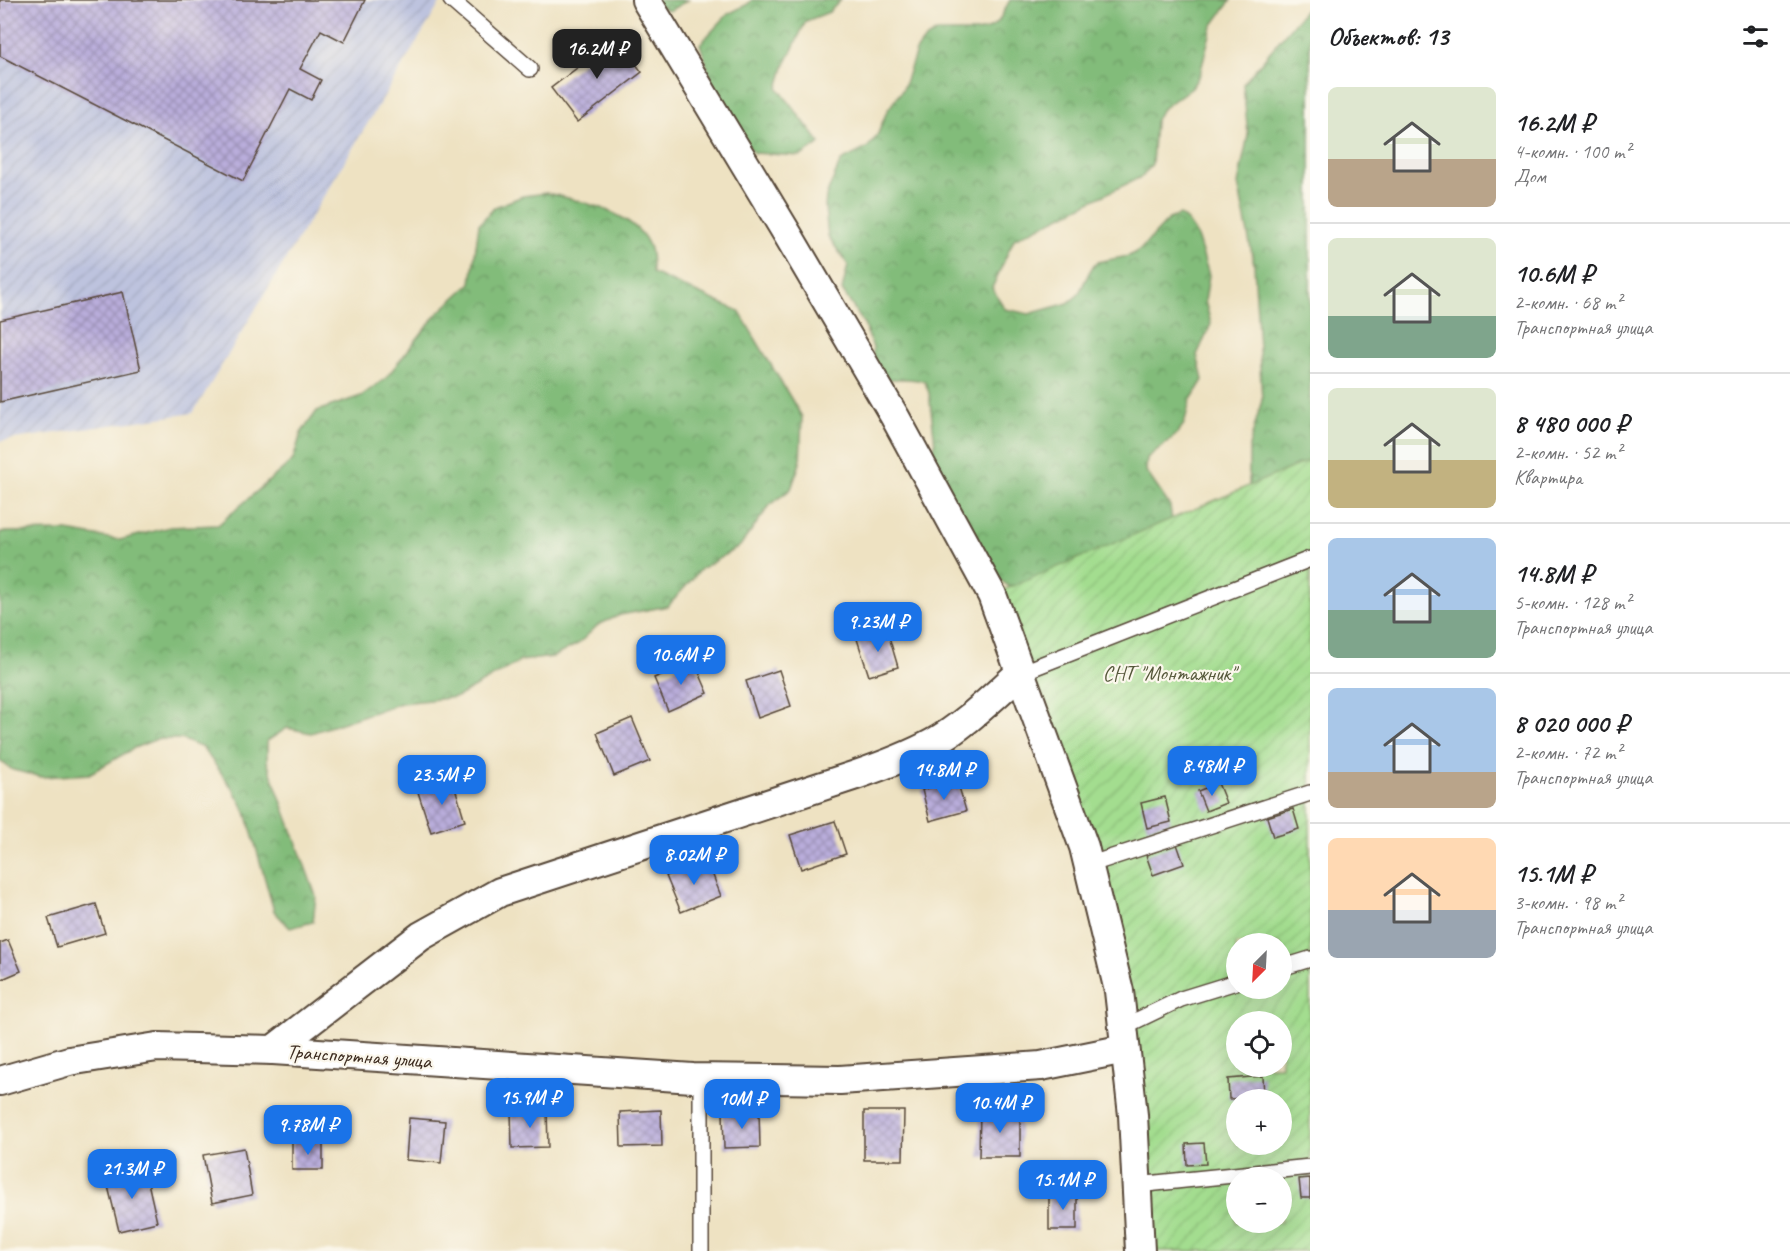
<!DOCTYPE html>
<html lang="ru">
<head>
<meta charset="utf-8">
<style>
  :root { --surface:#fff; --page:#f2f2f2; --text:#202124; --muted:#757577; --line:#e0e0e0; --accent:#1a73e8 }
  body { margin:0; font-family:Caveat,sans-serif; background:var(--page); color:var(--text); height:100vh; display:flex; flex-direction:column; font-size:22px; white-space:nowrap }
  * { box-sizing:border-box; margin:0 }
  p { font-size:20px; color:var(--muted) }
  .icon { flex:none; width:33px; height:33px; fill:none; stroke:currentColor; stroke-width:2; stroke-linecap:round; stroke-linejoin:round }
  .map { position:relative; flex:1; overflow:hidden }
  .panel { display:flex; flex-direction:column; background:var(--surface); width:480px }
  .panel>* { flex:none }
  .needle { width:39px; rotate:204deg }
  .controls { position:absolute; left:1226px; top:933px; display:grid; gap:12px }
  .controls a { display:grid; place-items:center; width:66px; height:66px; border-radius:50%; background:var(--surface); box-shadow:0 6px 24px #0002; font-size:30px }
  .price { position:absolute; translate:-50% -51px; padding:0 14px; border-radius:12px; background:var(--accent); color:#fff; font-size:20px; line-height:39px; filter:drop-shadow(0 2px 3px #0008) }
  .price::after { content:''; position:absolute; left:50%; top:36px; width:18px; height:14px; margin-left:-9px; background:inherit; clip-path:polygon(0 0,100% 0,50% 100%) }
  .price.selected { background:#222; color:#fff }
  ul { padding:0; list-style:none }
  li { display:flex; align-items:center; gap:18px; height:150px; padding:0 18px }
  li+li { border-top:2px solid var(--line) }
  li span { display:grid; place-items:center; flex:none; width:168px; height:120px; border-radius:9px; color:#555 }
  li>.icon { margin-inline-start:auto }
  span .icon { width:72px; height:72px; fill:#fffc; stroke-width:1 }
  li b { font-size:26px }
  h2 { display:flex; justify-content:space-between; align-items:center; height:72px; padding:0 18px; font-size:26px }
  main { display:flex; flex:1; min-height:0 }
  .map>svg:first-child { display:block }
</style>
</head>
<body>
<main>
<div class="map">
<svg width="1310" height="1251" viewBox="0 0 1310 1251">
  <defs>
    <pattern id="industrial-furrows" width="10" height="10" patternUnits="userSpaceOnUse" patternTransform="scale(1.5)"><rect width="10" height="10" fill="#bdc3de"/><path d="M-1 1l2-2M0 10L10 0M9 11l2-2" fill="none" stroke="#a3a8be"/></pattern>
    <pattern id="forest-crowns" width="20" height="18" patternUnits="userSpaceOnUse" patternTransform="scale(1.5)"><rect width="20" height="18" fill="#82bc7a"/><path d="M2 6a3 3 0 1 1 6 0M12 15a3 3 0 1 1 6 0" fill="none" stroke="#6c9963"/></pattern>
    <pattern id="garden-furrows" width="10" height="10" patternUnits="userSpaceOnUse" patternTransform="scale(1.5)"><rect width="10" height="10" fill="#a3dd8f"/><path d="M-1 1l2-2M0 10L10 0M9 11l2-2" fill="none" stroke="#8dbe7b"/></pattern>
    <pattern id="building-cross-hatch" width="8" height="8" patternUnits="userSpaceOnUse" patternTransform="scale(1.5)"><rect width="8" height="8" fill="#b9addb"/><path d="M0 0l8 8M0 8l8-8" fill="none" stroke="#988db1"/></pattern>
  </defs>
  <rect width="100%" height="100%" fill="#fbf7ec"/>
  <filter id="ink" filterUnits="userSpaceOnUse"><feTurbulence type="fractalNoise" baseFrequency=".0167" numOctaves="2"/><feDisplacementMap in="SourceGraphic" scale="12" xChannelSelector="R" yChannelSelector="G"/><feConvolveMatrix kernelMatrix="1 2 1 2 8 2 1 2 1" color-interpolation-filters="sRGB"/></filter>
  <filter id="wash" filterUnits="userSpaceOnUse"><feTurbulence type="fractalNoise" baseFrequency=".008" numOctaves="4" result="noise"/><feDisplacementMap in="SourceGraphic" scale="24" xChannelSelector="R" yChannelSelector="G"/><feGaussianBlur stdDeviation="1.35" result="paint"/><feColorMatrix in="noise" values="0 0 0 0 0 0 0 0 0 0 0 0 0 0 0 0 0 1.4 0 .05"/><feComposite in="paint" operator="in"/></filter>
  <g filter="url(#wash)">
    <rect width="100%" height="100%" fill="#eee2c2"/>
    <polygon fill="url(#industrial-furrows)" points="0,0 442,0 193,413 0,441"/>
    <g fill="url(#forest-crowns)" stroke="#5e734c" stroke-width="1.5">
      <polygon points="647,0 688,0 669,11"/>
      <polygon points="752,0 841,0 829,12 806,21 784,67 778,88 820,143 801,156 754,153 723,117 700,44 728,14 748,4"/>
      <path d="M1010,0H1231L1212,26L1200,74L1192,87L1161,110L1155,122L1152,164L1143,176L1014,239L992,288L1005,309L1029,314L1068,303L1078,295L1090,271L1097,262L1129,256L1140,250L1169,219L1180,215L1188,222L1197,236L1209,275L1205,301L1211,324L1197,355L1203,380L1190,401L1184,424L1176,435L1147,458L1146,471L1170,506L1172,521L1011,588L1000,580L966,542L927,467L935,444L929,393L925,382C912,377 901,380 888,379L873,360V348L864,324L842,290L848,265L828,236L825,208L826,196L841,161L867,148L877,136L887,111L903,89L916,51L925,39L937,32H977L988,29L998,22Z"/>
      <polygon points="1310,4 1310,546 1249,496 1249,446 1262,400 1254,264 1238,184 1248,135 1243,84"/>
      <path d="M547,193C579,201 639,212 650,249C652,256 652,265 652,273L739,311L802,417L800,463L791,489L770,505L740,546L701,569L668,606L620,615L598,625L578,644L553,657L520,661L457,697L401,703L311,733L287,728L267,741V762L316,896L313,922L290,928L274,911L246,812L233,789L203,748L181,739H157L134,748L89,774L42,777L13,770L0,761V532L67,531L120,540L170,527L218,525L293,460L301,433L317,411L361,396L386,378L436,315L471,283L479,224L495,207L523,196Z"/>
    </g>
    <path fill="url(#garden-furrows)" stroke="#6f8456" stroke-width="1.5" fill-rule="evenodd" d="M1310,460V1251H1140L1119,991L992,595ZM1236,944H1281V988H1236ZM1236,1022H1281V1066H1236ZM1236,1100H1281V1144H1236ZM1236,1178H1281V1222H1236Z"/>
    <g id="blocks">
      <g fill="url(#building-cross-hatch)">
        <polygon points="0,0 365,0 344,42 321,30 300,69 321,80 311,100 290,89 243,181 0,56"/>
        <polygon points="616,38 642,72 577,122 551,88"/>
        <polygon points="123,292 141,370 0,402 0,320"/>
        <polygon points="887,630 898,667 869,676 857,639"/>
        <polygon points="694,661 708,693 668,711 654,678"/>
        <polygon points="779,670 791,706 758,718 746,681"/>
        <polygon points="632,718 650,761 614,776 597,733"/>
        <polygon points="957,780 966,811 930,821 922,790"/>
        <polygon points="453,781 465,821 431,832 418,792"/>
        <polygon points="1218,783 1226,803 1206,811 1198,791"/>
        <polygon points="1165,797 1171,822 1147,828 1141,803"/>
        <polygon points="1293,809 1299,829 1273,837 1267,817"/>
        <polygon points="835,821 846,854 801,869 790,835"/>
        <polygon points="1177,844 1184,864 1153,875 1146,855"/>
        <polygon points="707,860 721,896 681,912 666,876"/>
        <polygon points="96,904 105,933 57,947 48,918"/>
        <polygon points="8,940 21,971 0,980 0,943"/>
        <polygon points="1263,1076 1264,1097 1229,1099 1228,1079"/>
        <polygon points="547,1110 548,1147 512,1148 511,1111"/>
        <polygon points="661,1110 662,1146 621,1147 620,1112"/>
        <polygon points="759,1111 760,1147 724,1148 723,1112"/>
        <polygon points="864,1111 904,1111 903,1160 864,1160"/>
        <polygon points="980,1111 1020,1111 1020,1157 979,1157"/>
        <polygon points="409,1118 445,1121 441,1163 406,1160"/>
        <rect x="292" y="1141" width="31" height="29"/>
        <polygon points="1204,1143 1206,1164 1187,1165 1186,1144"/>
        <polygon points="244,1148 252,1195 212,1203 203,1155"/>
        <polygon points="145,1169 157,1222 119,1231 106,1178"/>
        <polygon points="1310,1178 1310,1198 1301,1198 1299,1179"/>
        <rect x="1049" y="1191" width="28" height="39"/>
      </g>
    </g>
  </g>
  <g filter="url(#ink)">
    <use href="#blocks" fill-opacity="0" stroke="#564637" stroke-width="1.5"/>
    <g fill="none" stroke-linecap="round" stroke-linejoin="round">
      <g stroke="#564637" stroke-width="18">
        <g id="service">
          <polyline points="451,0 530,69"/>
          <polyline points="1020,673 1310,559"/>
          <polyline points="1088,865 1310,793"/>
          <polyline points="1281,968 1310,959"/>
          <polyline points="1123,1027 1181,999 1236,982"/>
          <polyline points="701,1079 701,1251"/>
          <polyline points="1137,1185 1310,1167"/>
        </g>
      </g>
      <g stroke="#564637" stroke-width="32">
        <g id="minor">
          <polyline points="646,0 788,235 895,417 992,595 1084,847 1119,991 1133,1115 1140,1251"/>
          <path d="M273,1050L421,936L500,892L856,775C882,766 909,756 933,743C963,727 995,695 1020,673"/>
          <polyline points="0,1081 69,1061 157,1047 273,1050 693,1078 840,1080 1041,1066 1125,1049"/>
        </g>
      </g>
      <use href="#service" stroke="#fff" stroke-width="15"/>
      <use href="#minor" stroke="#fff" stroke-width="28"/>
    </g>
  </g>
  <g text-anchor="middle" stroke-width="4.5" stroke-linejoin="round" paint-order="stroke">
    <g font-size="21" fill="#55573a" stroke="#fbf7ec">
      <text x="1169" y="680">СНТ "Монтажник"</text>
    </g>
    <g font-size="21" fill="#3b2a1e" stroke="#fbf7ec">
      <text transform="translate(359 1056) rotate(4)" y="7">Транспортная улица</text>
    </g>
  </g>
</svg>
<div class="controls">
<a><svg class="needle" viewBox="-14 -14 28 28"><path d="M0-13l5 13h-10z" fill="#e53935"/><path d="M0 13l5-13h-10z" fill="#757577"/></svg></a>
<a><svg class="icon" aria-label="locate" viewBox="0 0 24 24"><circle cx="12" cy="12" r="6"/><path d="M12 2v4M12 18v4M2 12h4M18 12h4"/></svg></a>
<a>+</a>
<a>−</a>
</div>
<b class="price selected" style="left:597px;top:80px">16.2M ₽</b>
<b class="price" style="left:878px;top:653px">9.23M ₽</b>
<b class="price" style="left:681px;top:686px">10.6M ₽</b>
<b class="price" style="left:1212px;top:797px">8.48M ₽</b>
<b class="price" style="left:944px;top:801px">14.8M ₽</b>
<b class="price" style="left:442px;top:806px">23.5M ₽</b>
<b class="price" style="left:694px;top:886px">8.02M ₽</b>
<b class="price" style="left:530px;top:1129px">15.9M ₽</b>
<b class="price" style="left:742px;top:1130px">10M ₽</b>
<b class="price" style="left:1000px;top:1134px">10.4M ₽</b>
<b class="price" style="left:308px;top:1156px">9.78M ₽</b>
<b class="price" style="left:132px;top:1200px">21.3M ₽</b>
<b class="price" style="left:1063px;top:1211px">15.1M ₽</b>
</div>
<section class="panel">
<h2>Объектов: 13<svg class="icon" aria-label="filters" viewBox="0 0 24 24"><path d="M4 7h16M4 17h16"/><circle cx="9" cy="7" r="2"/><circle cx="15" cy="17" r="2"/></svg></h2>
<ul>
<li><span style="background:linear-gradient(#dfe7d0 60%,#b9a48a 0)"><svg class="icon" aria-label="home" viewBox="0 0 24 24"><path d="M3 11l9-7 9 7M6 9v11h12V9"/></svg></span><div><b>16.2M ₽</b><p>4-комн. · 100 m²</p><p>Дом</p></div></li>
<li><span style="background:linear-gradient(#dfe7d0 65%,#7fa58c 0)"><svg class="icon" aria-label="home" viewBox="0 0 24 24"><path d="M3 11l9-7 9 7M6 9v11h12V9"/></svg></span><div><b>10.6M ₽</b><p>2-комн. · 68 m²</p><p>Транспортная улица</p></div></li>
<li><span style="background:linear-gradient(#dfe7d0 60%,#c2b280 0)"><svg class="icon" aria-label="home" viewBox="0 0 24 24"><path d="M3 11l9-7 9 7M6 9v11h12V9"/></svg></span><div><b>8 480 000 ₽</b><p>2-комн. · 52 m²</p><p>Квартира</p></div></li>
<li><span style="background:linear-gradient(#a9c7e8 60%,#7fa58c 0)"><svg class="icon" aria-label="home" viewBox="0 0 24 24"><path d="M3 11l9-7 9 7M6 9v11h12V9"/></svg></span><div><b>14.8M ₽</b><p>5-комн. · 128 m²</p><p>Транспортная улица</p></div></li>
<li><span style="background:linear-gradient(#a9c7e8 70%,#b9a48a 0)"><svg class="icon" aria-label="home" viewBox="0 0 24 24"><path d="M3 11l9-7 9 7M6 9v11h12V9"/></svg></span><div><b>8 020 000 ₽</b><p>2-комн. · 72 m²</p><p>Транспортная улица</p></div></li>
<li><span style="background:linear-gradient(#ffd9b3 60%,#9aa5b1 0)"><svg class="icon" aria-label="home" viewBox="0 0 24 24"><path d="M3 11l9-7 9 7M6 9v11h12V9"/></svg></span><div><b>15.1M ₽</b><p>3-комн. · 98 m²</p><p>Транспортная улица</p></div></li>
</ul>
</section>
</main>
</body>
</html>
